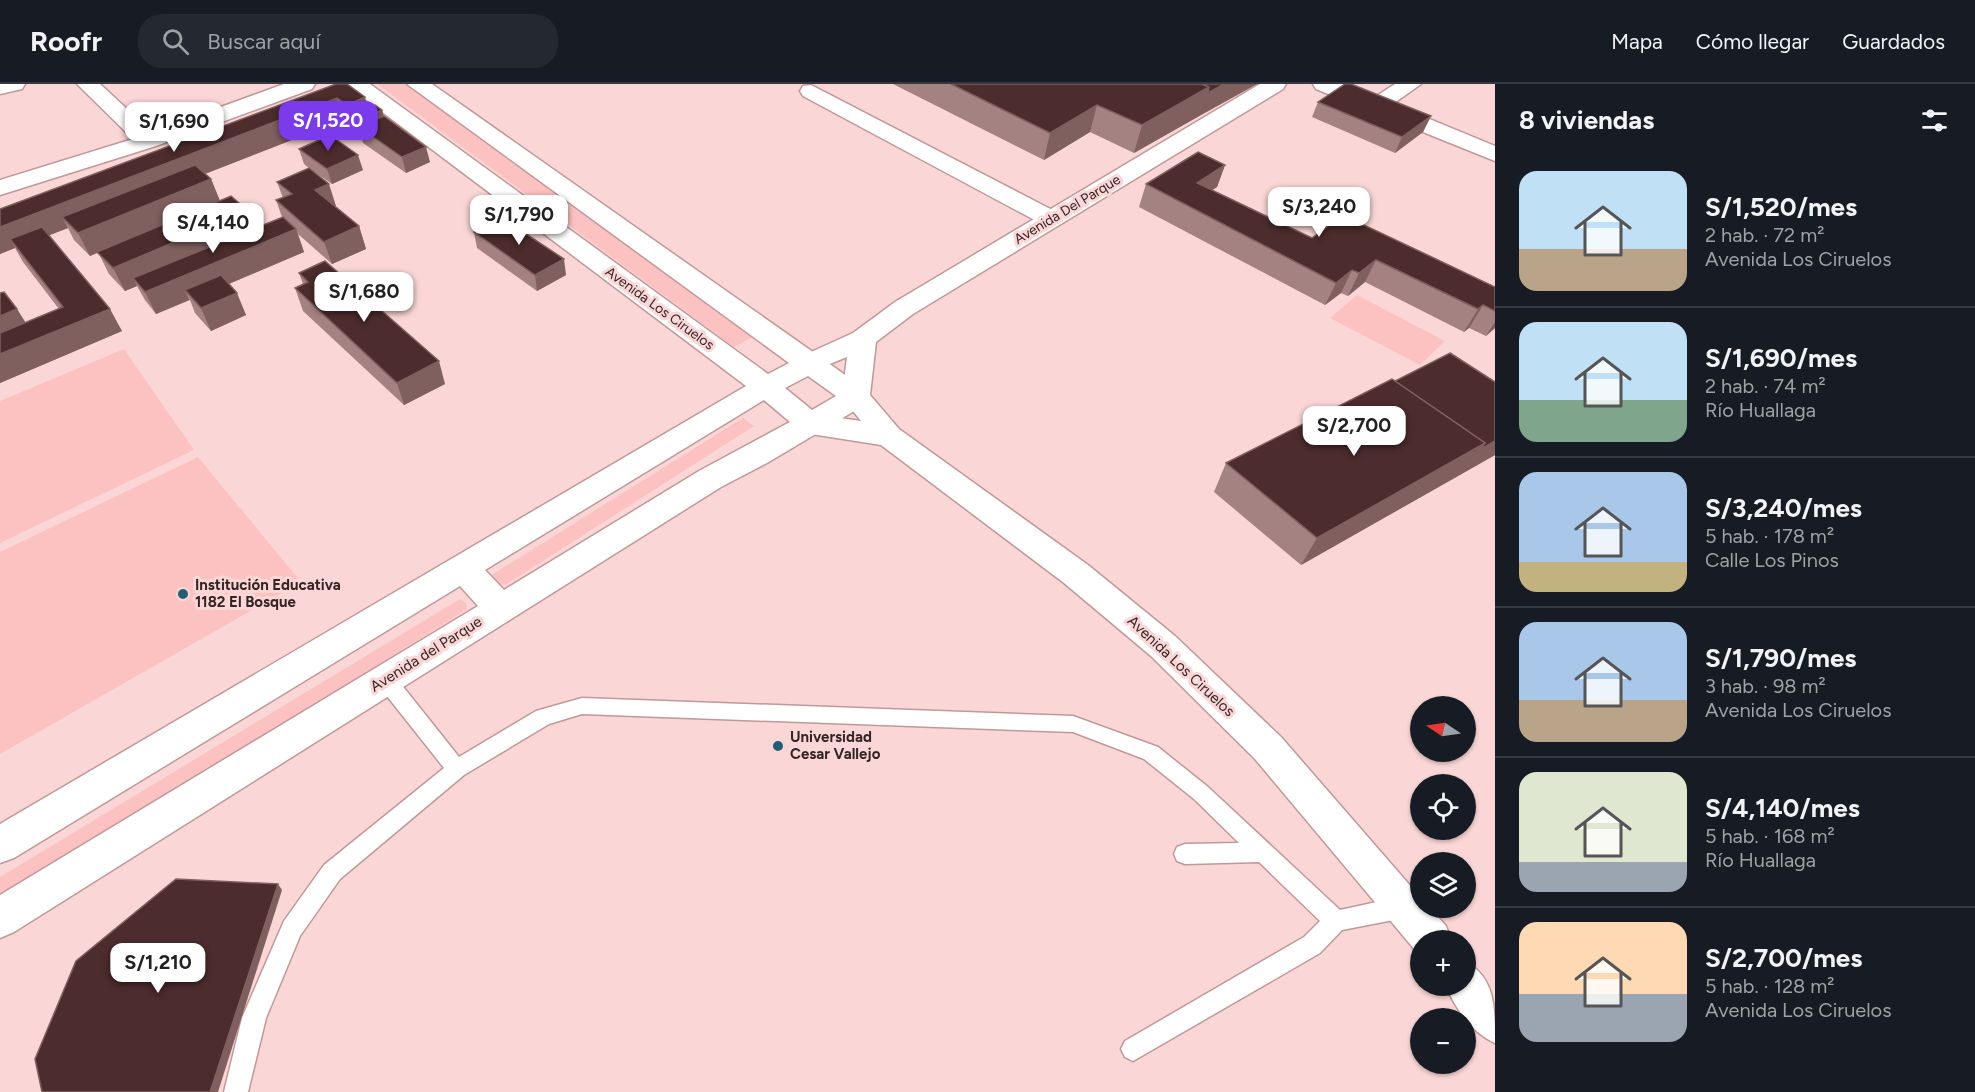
<!DOCTYPE html>
<html lang="es">
<head>
<meta charset="utf-8">
<style>
  :root { --surface:#171b24; --page:#242831; --text:#f1f3f6; --muted:#9ea1a6; --line:#363941; --accent:#7c3aed }
  body { margin:0; font-family:Figtree,sans-serif; background:var(--page); color:var(--text); height:100vh; display:flex; flex-direction:column; font-size:22px; white-space:nowrap }
  * { box-sizing:border-box; margin:0 }
  p { font-size:20px; color:var(--muted) }
  .icon { flex:none; width:33px; height:33px; fill:none; stroke:currentColor; stroke-width:2; stroke-linecap:round; stroke-linejoin:round }
  .map { position:relative; flex:1; overflow:hidden }
  .details { display:flex; flex-direction:column; background:var(--surface); width:480px }
  .details>* { flex:none }
  .needle { width:39px; rotate:283deg }
  .fabs { position:absolute; left:1410px; top:612px; display:grid; gap:12px }
  .fabs a { display:grid; place-items:center; width:66px; height:66px; border-radius:50%; background:var(--surface); box-shadow:0 2px 4px #0004; font-size:30px }
  .price { position:absolute; translate:-50% -51px; padding:0 14px; border-radius:12px; background:#fff; color:#222; font-size:20px; line-height:39px; filter:drop-shadow(0 2px 3px #0008) }
  .price::after { content:''; position:absolute; left:50%; top:36px; width:18px; height:14px; margin-left:-9px; background:inherit; clip-path:polygon(0 0,100% 0,50% 100%) }
  .price.on { background:var(--accent); color:#fff }
  ul { padding:0; list-style:none }
  li { display:flex; align-items:center; gap:18px; height:150px; padding:0 24px }
  li+li { border-top:2px solid var(--line) }
  li span { display:grid; place-items:center; flex:none; width:168px; height:120px; border-radius:18px; color:#555 }
  li>.icon { margin-inline-start:auto }
  span .icon { width:72px; height:72px; fill:#fffc; stroke-width:1 }
  li b { font-size:26px }
  h2 { display:flex; justify-content:space-between; align-items:center; height:72px; padding:0 24px; font-size:26px }
  header { display:flex; align-items:center; gap:36px; box-sizing:border-box; height:84px; padding:0 30px; background:var(--surface); border-bottom:2px solid var(--line) }
  header strong { font-size:28px }
  nav { display:flex; gap:33px; margin-inline-start:auto; font-size:21px }
  .search { width:420px; height:54px; background:var(--page); display:flex; align-items:center; gap:15px; box-sizing:border-box; padding:0 21px; border-radius:24px; color:var(--muted); font-size:22px }
  main { display:flex; flex:1; min-height:0 }
  .map>svg:first-child { display:block }
</style>
</head>
<body>
<header>
<strong>Roofr</strong>
<div class="search"><svg class="icon" aria-label="search" viewBox="0 0 24 24"><circle cx="10" cy="10" r="6"/><path d="M15 15l6 6"/></svg>Buscar aquí</div>
<nav><a>Mapa</a><a>Cómo llegar</a><a>Guardados</a></nav>
</header>
<main>
<div class="map">
<svg width="1495" height="1008" viewBox="0 0 1495 1008">
  <rect width="100%" height="100%" fill="#fad7d6"/>
  <g fill="#fcc2c1">
    <polygon points="377,0 404,0 759,250 734,263"/>
    <polygon points="1357,211 1445,257 1420,281 1330,234"/>
    <polygon points="124,265 194,366 0,459 0,317"/>
    <polygon points="743,334 754,342 507,500 499,501 492,496 493,490"/>
    <polygon points="198,373 301,498 0,670 0,468"/>
    <polygon points="460,515 466,519 467,525 0,817 0,793"/>
  </g>
  <g fill="none" stroke-linecap="round" stroke-linejoin="round">
    <g stroke="#c09897" stroke-width="3">
      <polygon id="service" points="386,588 393,590 459,673 536,627 582,614 1073,632 1158,663 1208,703 1340,826 1404,812 1412,816 1415,823 1412,830 1404,834 1342,846 1320,869 1133,977 1125,973 1121,965 1125,957 1304,853 1320,837 1259,778 1185,780 1177,777 1174,770 1177,763 1185,760 1239,759 1194,715 1144,675 1073,648 582,630 549,640 464,691 340,795 300,852 266,934 248,1008 224,1008 242,934 284,837 324,781 444,684 379,602 376,596 379,590"/>
    </g>
    <g stroke="#c09897" stroke-width="3">
      <g id="minor">
        <polygon points="0,0 25,0 22,5 0,10"/>
        <polygon points="77,0 100,0 152,48 284,0 315,0 312,5 156,62 0,111 0,96 133,55"/>
        <polygon points="1313,0 1343,0 1375,13 1395,0 1421,0 1393,20 1495,62 1495,77 1316,5"/>
        <polygon points="811,1 1060,130 1063,135 1060,140 1051,142 1042,140 803,12 800,7 803,2"/>
      </g>
    </g>
    <g stroke="#c09897" stroke-width="3">
      <g id="tertiary">
        <polygon points="1260,0 1286,0 1283,5 913,230 876,258 870,311 899,345 1088,481 1175,552 1281,653 1420,813 1420,824 1430,824 1446,842 1451,856 1420,856 1420,872 1255,675 1151,572 1064,499 881,361 811,350 801,347 796,340 801,333 811,330 861,337 842,313 847,273 810,288 800,285 796,279 800,273 853,249 895,218"/>
        <path d="M1466,878C1495,894 1495,923 1495,959C1472,949 1455,924 1446,902H1466Z"/>
      </g>
    </g>
    <g stroke="#c09897" stroke-width="3">
      <path id="secondary" d="M345,0H370L768,290L789,279L407,0H432L820,273L866,306L870,313L866,320L767,379L721,403L14,848L0,854V811L478,522L460,502L14,774L0,779V740L746,302ZM808,292L836,312L812,326L785,304ZM764,316L790,338L699,387L504,506L485,486Z"/>
    </g>
    <use href="#service" fill="#fff" fill-rule="evenodd"/>
    <use href="#minor" fill="#fff" fill-rule="evenodd"/>
    <use href="#tertiary" fill="#fff" fill-rule="evenodd"/>
    <use href="#secondary" fill="#fff" fill-rule="evenodd"/>
  </g>
  <g fill="#a38281">
    <polygon points="336,0 368,24 382,26 384,32 430,78 406,89 363,59 359,43 367,40 366,37 353,42 343,36 205,90 211,95 220,117 248,127 254,144 282,133 276,116 283,114 277,98 309,84 304,80 299,65 363,86 332,100 310,85 335,123 359,142 366,165 332,180 298,150 304,168 229,200 246,231 211,247 195,229 190,216 156,230 145,216 137,202 125,207 109,190 98,168 90,172 74,156 68,144 49,151 122,247 0,299 0,209 17,225 26,239 59,225 23,178 15,164 0,170 0,125"/>
    <polygon points="893,0 1257,0 1201,31 1134,69 1090,48 1044,76"/>
    <polygon points="1318,18 1431,32 1423,48 1395,69 1312,33"/>
    <polygon points="1225,81 1217,103 1212,106 1312,154 1495,203 1495,244 1486,252 1469,244 1464,248 1365,198 1348,212 1341,209 1325,221 1139,123 1146,100"/>
    <polygon points="474,148 566,191 537,207 477,164"/>
    <polygon points="299,189 445,300 404,321 303,227 295,204 303,200"/>
    <polygon points="1395,297 1495,298 1495,371 1301,481 1214,408 1226,379"/>
  </g>
  <g fill="#805f5f">
    <polygon points="1224,0 1257,0 1201,31 1134,69 1142,41 1209,3"/>
    <polygon points="365,13 369,30 363,26 366,37 353,42 347,21"/>
    <polygon points="337,14 343,36 71,142 62,133 68,144 17,164 10,155 15,164 0,170 0,143"/>
    <polygon points="1097,21 1090,48 1044,76 1050,49"/>
    <polygon points="382,26 388,47 377,53 371,31"/>
    <polygon points="1431,32 1423,48 1395,69 1402,53"/>
    <polygon points="426,63 430,78 406,89 402,73"/>
    <polygon points="358,71 363,86 332,100 327,85"/>
    <polygon points="1225,81 1217,103 1190,121 1197,99"/>
    <polygon points="211,95 220,117 90,172 78,149"/>
    <polygon points="329,100 336,122 322,128 315,106"/>
    <polygon points="248,127 256,150 133,194 137,202 125,207 113,184"/>
    <polygon points="359,142 366,165 332,180 324,158"/>
    <polygon points="296,145 304,168 193,215 185,206 189,216 156,230 145,208"/>
    <polygon points="564,175 566,191 537,207 535,191"/>
    <polygon points="1376,176 1365,198 1348,212 1359,189"/>
    <polygon points="1352,186 1341,209 1325,221 1336,199"/>
    <polygon points="237,209 246,231 211,247 201,224"/>
    <polygon points="1483,221 1469,244 1464,248 1478,225"/>
    <polygon points="17,225 31,248 0,260 0,232"/>
    <polygon points="110,225 122,247 0,299 0,270"/>
    <polygon points="1495,238 1495,244 1486,252"/>
    <polygon points="439,277 445,300 404,321 397,299"/>
    <polygon points="1495,357 1495,371 1301,481 1317,454 1485,359"/>
    <polygon points="278,800 282,806 218,1008 210,1008"/>
  </g>
  <g fill="#4c2c2c" stroke="#805f5f" stroke-width="1.5">
    <polygon points="336,0 347,0 365,13 347,21 337,14 0,143 0,125"/>
    <polygon points="951,0 1202,0 1209,3 1142,41 1097,21 1050,49"/>
    <polygon points="1202,0 1224,0 1208,9 1209,3"/>
    <polygon points="1345,0 1351,0 1431,32 1402,53 1318,18"/>
    <polygon points="375,21 382,26 371,31 363,26"/>
    <polygon points="384,32 426,63 402,73 359,43"/>
    <polygon points="330,51 358,71 327,85 299,65"/>
    <polygon points="1198,68 1225,81 1197,99 1312,154 1343,131 1495,203 1495,227 1483,221 1478,225 1376,176 1359,189 1352,186 1336,199 1146,100"/>
    <polygon points="195,81 211,95 78,149 62,133"/>
    <polygon points="309,84 329,100 315,106 359,142 324,158 276,116 292,110 277,98"/>
    <polygon points="231,112 248,127 113,184 97,168"/>
    <polygon points="283,133 296,145 145,208 133,194"/>
    <polygon points="502,134 564,175 535,191 474,148"/>
    <polygon points="42,143 110,225 0,270 0,249 63,223 10,155"/>
    <polygon points="325,177 439,277 397,299 295,204 308,198 299,189"/>
    <polygon points="221,191 237,209 201,224 185,206"/>
    <polygon points="4,208 17,225 0,232 0,209"/>
    <polygon points="1450,269 1495,298 1495,357 1481,365 1485,359 1395,297"/>
    <polygon points="1392,295 1485,359 1317,454 1226,379"/>
    <polygon points="176,795 278,800 210,1008 42,1008 35,975 76,877"/>
  </g>
  <g fill="#235e77" stroke="#fad7d6" stroke-width="2">
    <circle cx="183" cy="510" r="6"/>
    <circle cx="778" cy="662" r="6"/>
  </g>
  <g text-anchor="middle" stroke-width="6" stroke-linejoin="round" paint-order="stroke">
    <g font-size="14" fill="#342424" stroke="#fad7d6">
      <text transform="translate(1067 125) rotate(-31)" y="5">Avenida Del Parque</text>
      <text transform="translate(660 224) rotate(36)" y="5">Avenida Los Ciruelos</text>
    </g>
    <g font-size="15" font-weight="bold" fill="#342424" stroke="#fad7d6" text-anchor="start">
      <text x="195" y="506">Institución Educativa<tspan x="195" dy="17">1182 El Bosque</tspan></text>
      <text x="790" y="658">Universidad<tspan x="790" dy="17">Cesar Vallejo</tspan></text>
    </g>
    <g font-size="15" fill="#342424" stroke="#fad7d6">
      <text transform="translate(426 570) rotate(-32)" y="5">Avenida del Parque</text>
      <text transform="translate(1181 582) rotate(43)" y="5">Avenida Los Ciruelos</text>
    </g>
  </g>
</svg>
<div class="fabs">
<a><svg class="needle" viewBox="-14 -14 28 28"><path d="M0-13l5 13h-10z" fill="#e53935"/><path d="M0 13l5-13h-10z" fill="#9ea1a6"/></svg></a>
<a><svg class="icon" aria-label="locate" viewBox="0 0 24 24"><circle cx="12" cy="12" r="6"/><path d="M12 2v4M12 18v4M2 12h4M18 12h4"/></svg></a>
<a><svg class="icon" aria-label="layers" viewBox="0 0 24 24"><path d="M12 4l9 5-9 5-9-5zM3 14l9 5 9-5"/></svg></a>
<a>+</a>
<a>−</a>
</div>
<b class="price on" style="left:328px;top:68px">S/1,520</b>
<b class="price" style="left:174px;top:69px">S/1,690</b>
<b class="price" style="left:1319px;top:154px">S/3,240</b>
<b class="price" style="left:519px;top:162px">S/1,790</b>
<b class="price" style="left:213px;top:170px">S/4,140</b>
<b class="price" style="left:364px;top:239px">S/1,680</b>
<b class="price" style="left:1354px;top:373px">S/2,700</b>
<b class="price" style="left:158px;top:910px">S/1,210</b>
</div>
<section class="details">
<h2>8 viviendas<svg class="icon" aria-label="filters" viewBox="0 0 24 24"><path d="M4 7h16M4 17h16"/><circle cx="9" cy="7" r="2"/><circle cx="15" cy="17" r="2"/></svg></h2>
<ul>
<li><span style="background:linear-gradient(#bfe0f5 65%,#b9a48a 0)"><svg class="icon" aria-label="home" viewBox="0 0 24 24"><path d="M3 11l9-7 9 7M6 9v11h12V9"/></svg></span><div><b>S/1,520/mes</b><p>2 hab. · 72 m²</p><p>Avenida Los Ciruelos</p></div></li>
<li><span style="background:linear-gradient(#bfe0f5 65%,#7fa58c 0)"><svg class="icon" aria-label="home" viewBox="0 0 24 24"><path d="M3 11l9-7 9 7M6 9v11h12V9"/></svg></span><div><b>S/1,690/mes</b><p>2 hab. · 74 m²</p><p>Río Huallaga</p></div></li>
<li><span style="background:linear-gradient(#a9c7e8 75%,#c2b280 0)"><svg class="icon" aria-label="home" viewBox="0 0 24 24"><path d="M3 11l9-7 9 7M6 9v11h12V9"/></svg></span><div><b>S/3,240/mes</b><p>5 hab. · 178 m²</p><p>Calle Los Pinos</p></div></li>
<li><span style="background:linear-gradient(#a9c7e8 65%,#b9a48a 0)"><svg class="icon" aria-label="home" viewBox="0 0 24 24"><path d="M3 11l9-7 9 7M6 9v11h12V9"/></svg></span><div><b>S/1,790/mes</b><p>3 hab. · 98 m²</p><p>Avenida Los Ciruelos</p></div></li>
<li><span style="background:linear-gradient(#dfe7d0 75%,#9aa5b1 0)"><svg class="icon" aria-label="home" viewBox="0 0 24 24"><path d="M3 11l9-7 9 7M6 9v11h12V9"/></svg></span><div><b>S/4,140/mes</b><p>5 hab. · 168 m²</p><p>Río Huallaga</p></div></li>
<li><span style="background:linear-gradient(#ffd9b3 60%,#9aa5b1 0)"><svg class="icon" aria-label="home" viewBox="0 0 24 24"><path d="M3 11l9-7 9 7M6 9v11h12V9"/></svg></span><div><b>S/2,700/mes</b><p>5 hab. · 128 m²</p><p>Avenida Los Ciruelos</p></div></li>
</ul>
</section>
</main>
</body>
</html>
